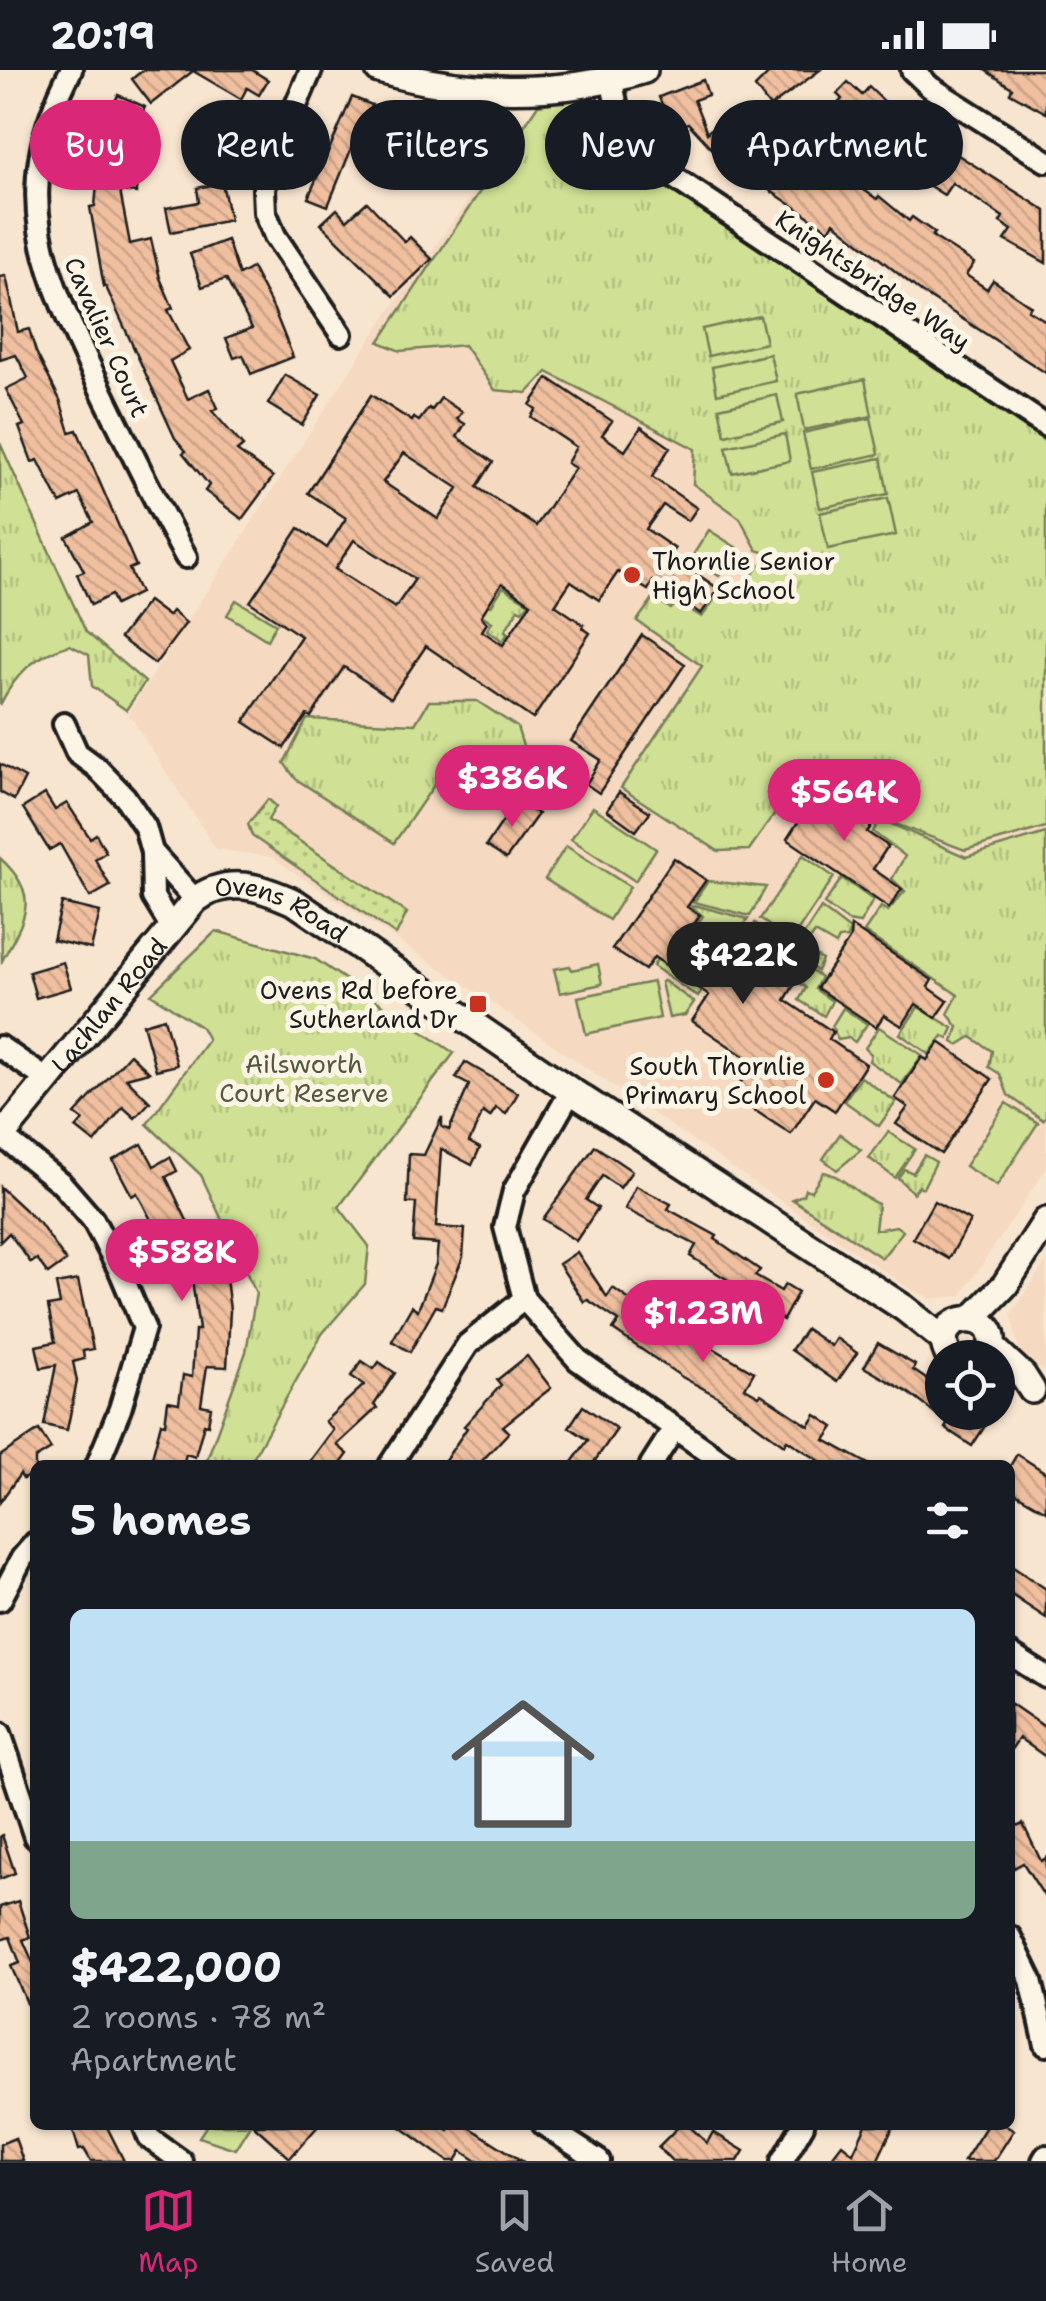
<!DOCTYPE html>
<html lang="en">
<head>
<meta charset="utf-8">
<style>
  :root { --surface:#171b24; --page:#20242c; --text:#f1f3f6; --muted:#9ea1a6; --line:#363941; --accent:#db2777 }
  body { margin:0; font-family:"Shantell Sans",sans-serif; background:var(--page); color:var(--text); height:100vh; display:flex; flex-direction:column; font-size:38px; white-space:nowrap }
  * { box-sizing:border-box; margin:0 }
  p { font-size:32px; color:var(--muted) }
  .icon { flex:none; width:55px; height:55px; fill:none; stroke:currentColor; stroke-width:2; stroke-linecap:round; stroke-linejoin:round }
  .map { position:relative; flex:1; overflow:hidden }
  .details { position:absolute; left:30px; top:1390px; width:985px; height:670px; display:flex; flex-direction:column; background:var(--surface); border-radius:15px; box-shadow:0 2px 8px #0004 }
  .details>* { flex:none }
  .top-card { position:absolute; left:30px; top:30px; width:988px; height:90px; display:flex; gap:20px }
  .fabs { position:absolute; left:925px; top:1270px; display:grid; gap:20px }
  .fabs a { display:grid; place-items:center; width:90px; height:90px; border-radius:50%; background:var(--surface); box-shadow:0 2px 8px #0004; font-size:50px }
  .price { position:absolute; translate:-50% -85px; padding:0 22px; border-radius:35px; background:var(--accent); color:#fff; font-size:32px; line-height:65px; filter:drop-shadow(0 2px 5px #0008) }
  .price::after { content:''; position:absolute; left:50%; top:60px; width:30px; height:22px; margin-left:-15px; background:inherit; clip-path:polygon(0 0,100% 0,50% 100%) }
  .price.current { background:#222; color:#fff }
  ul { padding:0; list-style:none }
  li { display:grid; align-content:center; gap:20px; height:530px; padding:0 40px }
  li span { display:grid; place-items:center; height:310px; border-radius:15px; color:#555 }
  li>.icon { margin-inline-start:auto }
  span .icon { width:180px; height:180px; fill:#fffc; stroke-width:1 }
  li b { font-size:42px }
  h2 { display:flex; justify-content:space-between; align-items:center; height:120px; padding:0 40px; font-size:42px }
  .chip { padding:0 35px; border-radius:45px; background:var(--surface); box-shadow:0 2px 8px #0004; font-size:35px; line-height:90px }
  .chip.current { background:var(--accent); color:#fff }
  .status { display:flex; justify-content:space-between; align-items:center; height:70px; padding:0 50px; background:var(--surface); direction:ltr }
  .status svg { height:28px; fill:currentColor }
  .dock { display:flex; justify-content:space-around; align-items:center; height:140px; border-top:2px solid var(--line); background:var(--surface); font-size:28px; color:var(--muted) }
  .dock a { display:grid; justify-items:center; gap:5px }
  .dock .current { color:var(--accent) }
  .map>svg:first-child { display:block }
</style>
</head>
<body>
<div class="status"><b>20:19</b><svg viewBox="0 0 49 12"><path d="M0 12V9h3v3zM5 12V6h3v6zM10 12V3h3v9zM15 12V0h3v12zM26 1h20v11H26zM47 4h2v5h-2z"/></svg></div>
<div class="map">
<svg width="1046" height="2091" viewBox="0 0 1046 2091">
  <defs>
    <pattern id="grass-tufts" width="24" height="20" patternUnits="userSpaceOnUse" patternTransform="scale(2.5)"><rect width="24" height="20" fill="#d0e094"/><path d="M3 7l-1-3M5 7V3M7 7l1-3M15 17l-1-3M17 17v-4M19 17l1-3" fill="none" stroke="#b2c07f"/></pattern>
    <pattern id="garden-dots" width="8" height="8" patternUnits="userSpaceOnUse" patternTransform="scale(2.5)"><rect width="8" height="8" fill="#d0e094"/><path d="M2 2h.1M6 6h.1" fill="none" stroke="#b2c07f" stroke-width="1.8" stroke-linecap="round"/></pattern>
    <pattern id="building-back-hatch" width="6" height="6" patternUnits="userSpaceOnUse" patternTransform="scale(2.5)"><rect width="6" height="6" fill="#efbf9f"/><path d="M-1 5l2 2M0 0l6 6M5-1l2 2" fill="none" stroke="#cca488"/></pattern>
  </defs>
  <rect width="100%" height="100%" fill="#f8e5d0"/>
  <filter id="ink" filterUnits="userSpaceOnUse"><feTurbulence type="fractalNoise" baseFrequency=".01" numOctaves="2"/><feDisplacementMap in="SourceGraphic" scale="20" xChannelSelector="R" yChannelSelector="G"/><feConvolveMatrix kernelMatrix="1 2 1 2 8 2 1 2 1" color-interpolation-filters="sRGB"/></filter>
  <g filter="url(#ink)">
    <g fill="#f5dac1">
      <polygon points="511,68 590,81 1046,386 1046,1099 961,1226 931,1229 905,1216 476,922 271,787 216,779 128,643 379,256"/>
      <polygon points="1046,1192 1046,1302 1020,1285 1011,1244"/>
    </g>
    <g fill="url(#grass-tufts)" stroke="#767e58" stroke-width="2.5">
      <polygon points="575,29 592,40 614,82 1046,372 1046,757 965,780 898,755 809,695 749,780 718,781 621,718 702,596 637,551 654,527 671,539 677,532 702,547 726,513 740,522 759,495 772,501 782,488 757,480 740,448 693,414 695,379 547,302 527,323 495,320 464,275 400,281 379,272 538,35"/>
      <path d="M0,373L86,562L145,612L126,640L92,616L89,585L70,575C35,585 16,603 0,635Z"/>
      <polygon points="503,517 529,533 522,541 518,539 505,561 508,563 503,571 487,560 492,552 475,541 481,531 491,536"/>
      <polygon points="429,631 477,631 517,657 523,676 500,711 457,682 394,773 296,709 284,693 307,649 415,654"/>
      <polygon points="880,749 966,787 1046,763 1046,1046 1043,1050 1008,1025 1000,1004 989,997 992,981 971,967 958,975 953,972 958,957 948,944 958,925 864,862 881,837 888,841 905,821 892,809 905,786 873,762"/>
      <path d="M0,788C42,826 25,848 2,891Z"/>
      <polygon points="842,808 873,830 860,853 848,851 824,834"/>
      <polygon points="708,811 766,817 750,846 694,832"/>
      <polygon points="694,835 748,849 698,927 653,896 665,876 677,882 703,846 691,836"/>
      <polygon points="821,838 850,860 847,868 839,869 836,875 815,863 804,878 822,890 817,901 801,889 795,878"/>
      <polygon points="755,853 791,876 787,898 745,872"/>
      <polygon points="216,861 315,889 454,983 339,1137 369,1176 365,1214 322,1264 249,1395 205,1395 246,1282 256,1223 201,1105 147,1054 208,970 201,957 151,924"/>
      <polygon points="797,892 821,907 815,919 832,931 824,946 799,930 806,918 792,906 792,893"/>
      <polygon points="598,894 602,914 560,923 554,899 570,896 572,900"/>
      <polygon points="664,911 694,932 685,945 669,948 661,912"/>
      <polygon points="918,937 953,958 948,969 943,966 929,984 900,964"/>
      <polygon points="843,938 867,954 855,972 849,968 838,970 832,956"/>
      <polygon points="879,957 922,985 902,1014 869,991 871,984 865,978"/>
      <polygon points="861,1007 896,1032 879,1056 844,1031"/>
      <polygon points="888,1062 915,1079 895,1108 869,1088"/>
      <polygon points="840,1064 861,1080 837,1100 823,1089"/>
      <polygon points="924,1085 936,1092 923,1118 919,1116 913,1123 898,1108 904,1099 913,1103"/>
      <path d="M823,1102C843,1105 858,1126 878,1134L875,1160L896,1156L903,1161L882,1188L792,1129L803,1125L805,1119L811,1121Z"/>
      <polygon points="207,2055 250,2055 235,2079 199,2067"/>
    </g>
    <polygon fill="url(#garden-dots)" stroke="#767e58" stroke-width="2.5" points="268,729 276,736 268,750 407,843 396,865 252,766 248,754"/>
    <g fill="#d0e094" stroke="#767e58" stroke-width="2.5">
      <polygon points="760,246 766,273 708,286 702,259"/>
      <polygon points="770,284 776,311 717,324 712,297"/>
      <polygon points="865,309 872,346 804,360 797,324"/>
      <polygon points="777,325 783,352 725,365 719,338"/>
      <polygon points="871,348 879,384 811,399 803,363"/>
      <polygon points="785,364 790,391 732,403 726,377"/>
      <polygon points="881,388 888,424 820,438 812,402"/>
      <polygon points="888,428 896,465 828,479 820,443"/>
      <polygon points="709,460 737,478 719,506 691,488"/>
      <polygon points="236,530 276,554 267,570 227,545"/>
      <polygon points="593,737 656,779 635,811 571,769"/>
      <polygon points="566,776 630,817 609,850 545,809"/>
      <polygon points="803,785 834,807 791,871 760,849"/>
      <polygon points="653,912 660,948 586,964 578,927"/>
      <polygon points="1006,1033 1038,1053 997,1116 965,1096"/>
    </g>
    <g fill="url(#building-back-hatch)" stroke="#1c1c1c" stroke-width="2.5" fill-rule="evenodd">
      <polygon points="143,0 252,0 268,10 259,25 247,18 241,29 193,1 151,34 132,9"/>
      <polygon points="772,0 820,0 770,37 755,17"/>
      <polygon points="985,0 1046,0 1046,43 1010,23 1012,18"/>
      <polygon points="703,10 708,25 694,30 707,63 724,46 771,97 785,76 830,107 835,100 877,129 879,126 909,151 912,147 935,163 932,166 974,193 966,205 987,219 993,210 1031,236 1028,240 1046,251 1046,303 921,222 834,152 829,160 735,97 732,100 688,53 671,59 659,27"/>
      <polygon points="848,12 862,25 869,17 887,34 860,63 834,38 842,29 837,24"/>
      <polygon points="118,25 145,37 130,71 103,58"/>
      <polygon points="352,27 372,35 369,44 376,47 361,81 352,77 328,136 308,128"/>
      <polygon points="420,45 455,72 464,56 486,69 493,58 510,68 490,100 481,94 476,103 441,82 425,104 405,88 411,81 399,72"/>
      <polygon points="900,48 1046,141 1046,193 1005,170 1012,160 1000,152 1003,147 952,113 944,125 901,98 895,107 871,91"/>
      <polygon points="202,51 237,62 225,100 190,88"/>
      <polygon points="100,83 139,86 136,123 120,121 130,174 151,169 160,208 173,238 168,240 189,280 170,291 188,329 209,319 218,338 212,341 243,376 237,381 273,407 242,449 205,421 209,415 183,383 186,381 175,368 106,217 104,217 90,137 95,136"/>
      <polygon points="222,113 230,150 171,162 166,138 199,132 197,118"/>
      <polygon points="367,132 405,172 410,167 432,189 394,226 321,154 337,139 347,150"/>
      <polygon points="227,170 239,205 252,198 274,240 293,287 251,304 243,285 234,288 226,268 252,258 226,209 202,217 190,184"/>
      <polygon points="6,206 18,262 29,259 36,282 60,330 70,362 77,360 136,496 129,499 140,523 115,535 111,525 91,535 77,504 84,501 66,467 93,452 79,424 60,433 38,390 32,392 19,357 24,355 6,319 28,308 16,285 0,290 0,207"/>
      <polygon points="285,305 320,325 302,355 268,334"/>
      <path d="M548,308L612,351L602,365L625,381L641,357L670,377L652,407L697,438L688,451L663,435L646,459L675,479L671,486L719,519L701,544L653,511L648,520L618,502L599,530L571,511L555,535L584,555L583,558L590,563L533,649L426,576L391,628L344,597L311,647L307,645L284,678L244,652L301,566L250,532L299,458L327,478L346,448L308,423L371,325L412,351L414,348L419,351L429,338L432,340L441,328L462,342L457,349L465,354L457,367L493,392L477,417L536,456L575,398L567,393L576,377L531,347L536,339L530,335ZM404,383L458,418L438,449L383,412ZM354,470L415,509L395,538L335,499ZM502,513L531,533L503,575L482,561L487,553L481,546Z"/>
      <polygon points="148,531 168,546 172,541 186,553 155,594 120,568"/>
      <polygon points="642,565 685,594 599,723 586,714 601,690 571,671"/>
      <polygon points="0,694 25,708 14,730 0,722"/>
      <polygon points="824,718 875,751 867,762 888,776 873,799 902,819 889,838 787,769 814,727 817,728"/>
      <polygon points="619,722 650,742 636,761 607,740"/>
      <polygon points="45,724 55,740 67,733 90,768 96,764 106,782 95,789 110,816 90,827 60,774 49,780 23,738"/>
      <polygon points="517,730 538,744 506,789 486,776"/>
      <polygon points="674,788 706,810 687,837 700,845 687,865 730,894 742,876 796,912 785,930 833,962 829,969 866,994 835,1041 815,1028 791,1064 751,1038 756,1031 736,1019 754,993 692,951 709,925 654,887 645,900 612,879"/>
      <polygon points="62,833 100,842 91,879 53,870"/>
      <polygon points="851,856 932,910 928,917 948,931 936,948 916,934 902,956 884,945 876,957 817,918 850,868"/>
      <polygon points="63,892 71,918 36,928 29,902"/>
      <polygon points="164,948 177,995 156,1000 143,954"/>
      <polygon points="939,972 992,1009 941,1084 896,1054 908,1037 895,1028 922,987 927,990"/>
      <polygon points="130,984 149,1002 126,1008 150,1032 135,1048 123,1037 95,1073 76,1058 83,1050 75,1044"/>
      <polygon points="465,992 518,1023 506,1044 496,1038 490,1047 483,1042 469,1072 480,1078 472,1095 441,1079 436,1157 465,1159 463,1187 442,1238 436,1236 410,1282 392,1271 412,1236 418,1240 436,1194 438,1174 413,1172 416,1133 407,1133 409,1084 424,1085 442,1047 442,1057 449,1060 469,1015 456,1008"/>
      <polygon points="142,1074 154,1096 170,1087 177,1101 166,1107 215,1209 226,1208 230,1240 227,1297 207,1296 201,1335 211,1337 208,1355 204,1354 195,1387 186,1384 183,1395 171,1391 170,1395 150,1395 161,1353 165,1354 168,1331 179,1333 183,1305 192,1307 195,1260 199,1260 191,1203 185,1206 167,1166 161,1169 137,1123 132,1126 113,1090"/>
      <polygon points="595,1076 632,1101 620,1118 602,1106 586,1130 598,1138 576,1171 543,1149"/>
      <polygon points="636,1116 671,1134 668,1139 717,1166 715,1169 760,1200 755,1206 781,1221 785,1214 798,1222 783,1250 747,1230 750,1224 690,1186 696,1175 625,1139"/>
      <polygon points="0,1117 40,1154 66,1191 48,1204 37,1189 31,1193 9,1163 0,1172"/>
      <polygon points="934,1131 970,1151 949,1189 913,1168"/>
      <polygon points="577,1182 607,1227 613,1218 635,1234 643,1222 699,1263 696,1268 754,1302 745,1318 759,1326 761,1324 809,1356 816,1345 834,1357 825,1370 870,1395 826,1395 787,1370 784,1375 717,1326 682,1307 613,1260 619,1251 588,1230 584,1232 559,1194"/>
      <polygon points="78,1210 93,1279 83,1281 84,1289 73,1292 77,1311 67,1360 44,1355 56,1295 41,1298 36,1276 55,1272 48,1236 60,1234 56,1214"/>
      <polygon points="806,1259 831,1276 836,1268 857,1283 837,1312 791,1280"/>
      <polygon points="878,1273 915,1295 913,1300 942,1320 942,1342 994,1342 972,1376 945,1358 948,1353 909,1323 864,1297"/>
      <polygon points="527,1286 551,1318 503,1356 509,1362 478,1395 442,1395 467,1358 464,1356 501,1315 497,1310"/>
      <polygon points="362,1291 374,1299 379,1292 395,1303 374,1335 377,1338 337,1375 348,1384 340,1395 307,1395 333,1360 325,1351 364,1315 351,1306"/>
      <polygon points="583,1336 617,1359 592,1395 570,1395 588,1370 569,1357"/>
      <polygon points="39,1360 51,1379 35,1389 35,1402 23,1409 20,1404 0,1432 0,1386"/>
      <polygon points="1017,1384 1046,1403 1046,1441 1010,1420 1010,1396"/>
      <polygon points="1010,1495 1046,1519 1046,1548 1010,1524"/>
      <polygon points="1010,1633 1046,1658 1046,1687 1019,1668 1010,1681"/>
      <polygon points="1023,1754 1041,1791 1046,1788 1046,1829 1023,1793 1014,1798 1010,1790 1010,1760"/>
      <polygon points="2,1765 15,1803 0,1809 0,1766"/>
      <polygon points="18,1831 30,1867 23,1870 35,1897 35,1952 11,1896 20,1893 10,1867 0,1870 0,1837"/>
      <polygon points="89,2055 106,2055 124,2091 91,2091 84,2079 79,2080 73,2060"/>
      <polygon points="253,2055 319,2055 290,2088"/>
      <polygon points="398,2055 440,2055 449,2060 452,2055 466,2055 522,2091 477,2091 462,2081 456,2091 448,2091"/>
      <polygon points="680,2055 688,2055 707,2073 713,2062 744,2081 738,2091 672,2091 658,2077"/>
      <polygon points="866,2055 894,2055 877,2091 829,2091 842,2074 853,2083"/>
      <polygon points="987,2055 1006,2055 1014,2060 994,2091 964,2091"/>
      <polygon points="15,2068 23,2091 0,2091 0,2074"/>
    </g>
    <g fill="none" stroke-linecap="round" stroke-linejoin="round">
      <g stroke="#1c1c1c" stroke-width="28">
        <g id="minor">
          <path d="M71,0C5,128 46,205 103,324C130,379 156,434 186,487"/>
          <polyline points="311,0 270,96 264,119 265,142 275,166 341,264"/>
          <polyline points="912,0 930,17 1046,91"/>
          <path d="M612,10C617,47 624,64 648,90L1046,356"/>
          <polyline points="64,654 77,683 96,697 125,727 145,757 152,782 195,830"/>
          <polyline points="152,782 153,827 172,858"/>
          <polyline points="0,977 46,1009"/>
          <polyline points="571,1021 514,1121 505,1157 524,1229 578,1290 727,1395"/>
          <polyline points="2,1066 61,1113 93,1150 121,1203 144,1258 120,1339 97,1395"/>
          <polyline points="390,1395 468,1274 524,1229"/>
          <polyline points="651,1395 674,1359"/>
          <polyline points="0,1530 22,1488 35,1473"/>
          <polyline points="1010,1584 1046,1607"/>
          <polyline points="0,1663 35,1767"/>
          <polyline points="1010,1867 1031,1910 1046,1975"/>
          <polyline points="144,2055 149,2068 181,2091"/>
          <polyline points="544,2055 599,2091"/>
          <polyline points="782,2091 803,2055"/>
          <polyline points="1043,2091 1046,2086"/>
        </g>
      </g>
      <g stroke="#1c1c1c" stroke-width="32">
        <g id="tertiary">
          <path d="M379,0C464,25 560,27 644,0"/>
          <path id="s1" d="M0,1068L195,830C228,805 261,817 296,833L571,1021L904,1238L944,1270"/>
          <polyline points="972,1249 1005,1215 1046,1151"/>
          <polyline points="992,1277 1023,1306 1032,1320"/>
          <path d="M950,1288C921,1238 1014,1236 987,1288"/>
        </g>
      </g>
      <use href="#minor" stroke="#fcf5e5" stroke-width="20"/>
      <use href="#tertiary" stroke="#fcf5e5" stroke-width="25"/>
    </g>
  </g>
  <g fill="#c8321e" stroke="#fcf5e5" stroke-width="4">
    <circle cx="632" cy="505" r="10"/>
    <rect x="468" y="924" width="20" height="20" rx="5"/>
    <circle cx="826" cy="1010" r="10"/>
  </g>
  <g text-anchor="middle" stroke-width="10" stroke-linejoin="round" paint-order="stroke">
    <g font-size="25" fill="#1c1c1c" stroke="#fcf5e5">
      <text transform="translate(873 210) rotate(34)" y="9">Knightsbridge Way</text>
      <text transform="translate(107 267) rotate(66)" y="9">Cavalier Court</text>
      <text dy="9" stroke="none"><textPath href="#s1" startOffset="402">Ovens Road</textPath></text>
      <text dy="9" stroke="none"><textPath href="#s1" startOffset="172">Lachlan Road</textPath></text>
    </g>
    <g font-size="25" fill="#1c1c1c" stroke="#fcf5e5" text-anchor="end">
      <text x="652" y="500" text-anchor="start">Thornlie Senior<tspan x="652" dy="29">High School</tspan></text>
      <text x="458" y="929">Ovens Rd before<tspan x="458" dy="29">Sutherland Dr</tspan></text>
      <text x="806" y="1005">South Thornlie<tspan x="806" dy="29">Primary School</tspan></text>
    </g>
    <g font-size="25" fill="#525740" stroke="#fcf5e5">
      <text x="304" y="1003">Ailsworth<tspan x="304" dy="29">Court Reserve</tspan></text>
    </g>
  </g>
</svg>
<div class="fabs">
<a><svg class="icon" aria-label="locate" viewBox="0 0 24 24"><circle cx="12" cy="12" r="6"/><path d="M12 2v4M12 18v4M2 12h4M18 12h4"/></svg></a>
</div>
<b class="price" style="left:512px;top:760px">$386K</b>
<b class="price" style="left:844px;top:774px">$564K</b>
<b class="price current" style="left:743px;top:937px">$422K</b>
<b class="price" style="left:182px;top:1234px">$588K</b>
<b class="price" style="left:703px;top:1295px">$1.23M</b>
<div class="top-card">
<a class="chip current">Buy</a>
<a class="chip">Rent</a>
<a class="chip">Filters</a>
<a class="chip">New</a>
<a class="chip">Apartment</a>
</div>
<section class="details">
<h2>5 homes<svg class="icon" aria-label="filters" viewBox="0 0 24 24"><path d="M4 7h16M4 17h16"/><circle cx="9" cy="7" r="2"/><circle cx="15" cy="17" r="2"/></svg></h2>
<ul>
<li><span style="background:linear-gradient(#bfe0f5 75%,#7fa58c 0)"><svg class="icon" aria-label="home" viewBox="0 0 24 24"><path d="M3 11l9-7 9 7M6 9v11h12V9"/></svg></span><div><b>$422,000</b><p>2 rooms · 78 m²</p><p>Apartment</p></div></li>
</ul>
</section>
</div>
<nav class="dock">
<a class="current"><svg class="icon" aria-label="map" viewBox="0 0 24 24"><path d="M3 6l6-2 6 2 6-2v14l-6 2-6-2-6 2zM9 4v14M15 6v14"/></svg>Map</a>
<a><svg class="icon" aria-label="saved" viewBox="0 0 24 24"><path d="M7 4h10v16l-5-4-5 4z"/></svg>Saved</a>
<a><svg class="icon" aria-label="home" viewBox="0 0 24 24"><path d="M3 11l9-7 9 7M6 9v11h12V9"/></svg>Home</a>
</nav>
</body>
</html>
